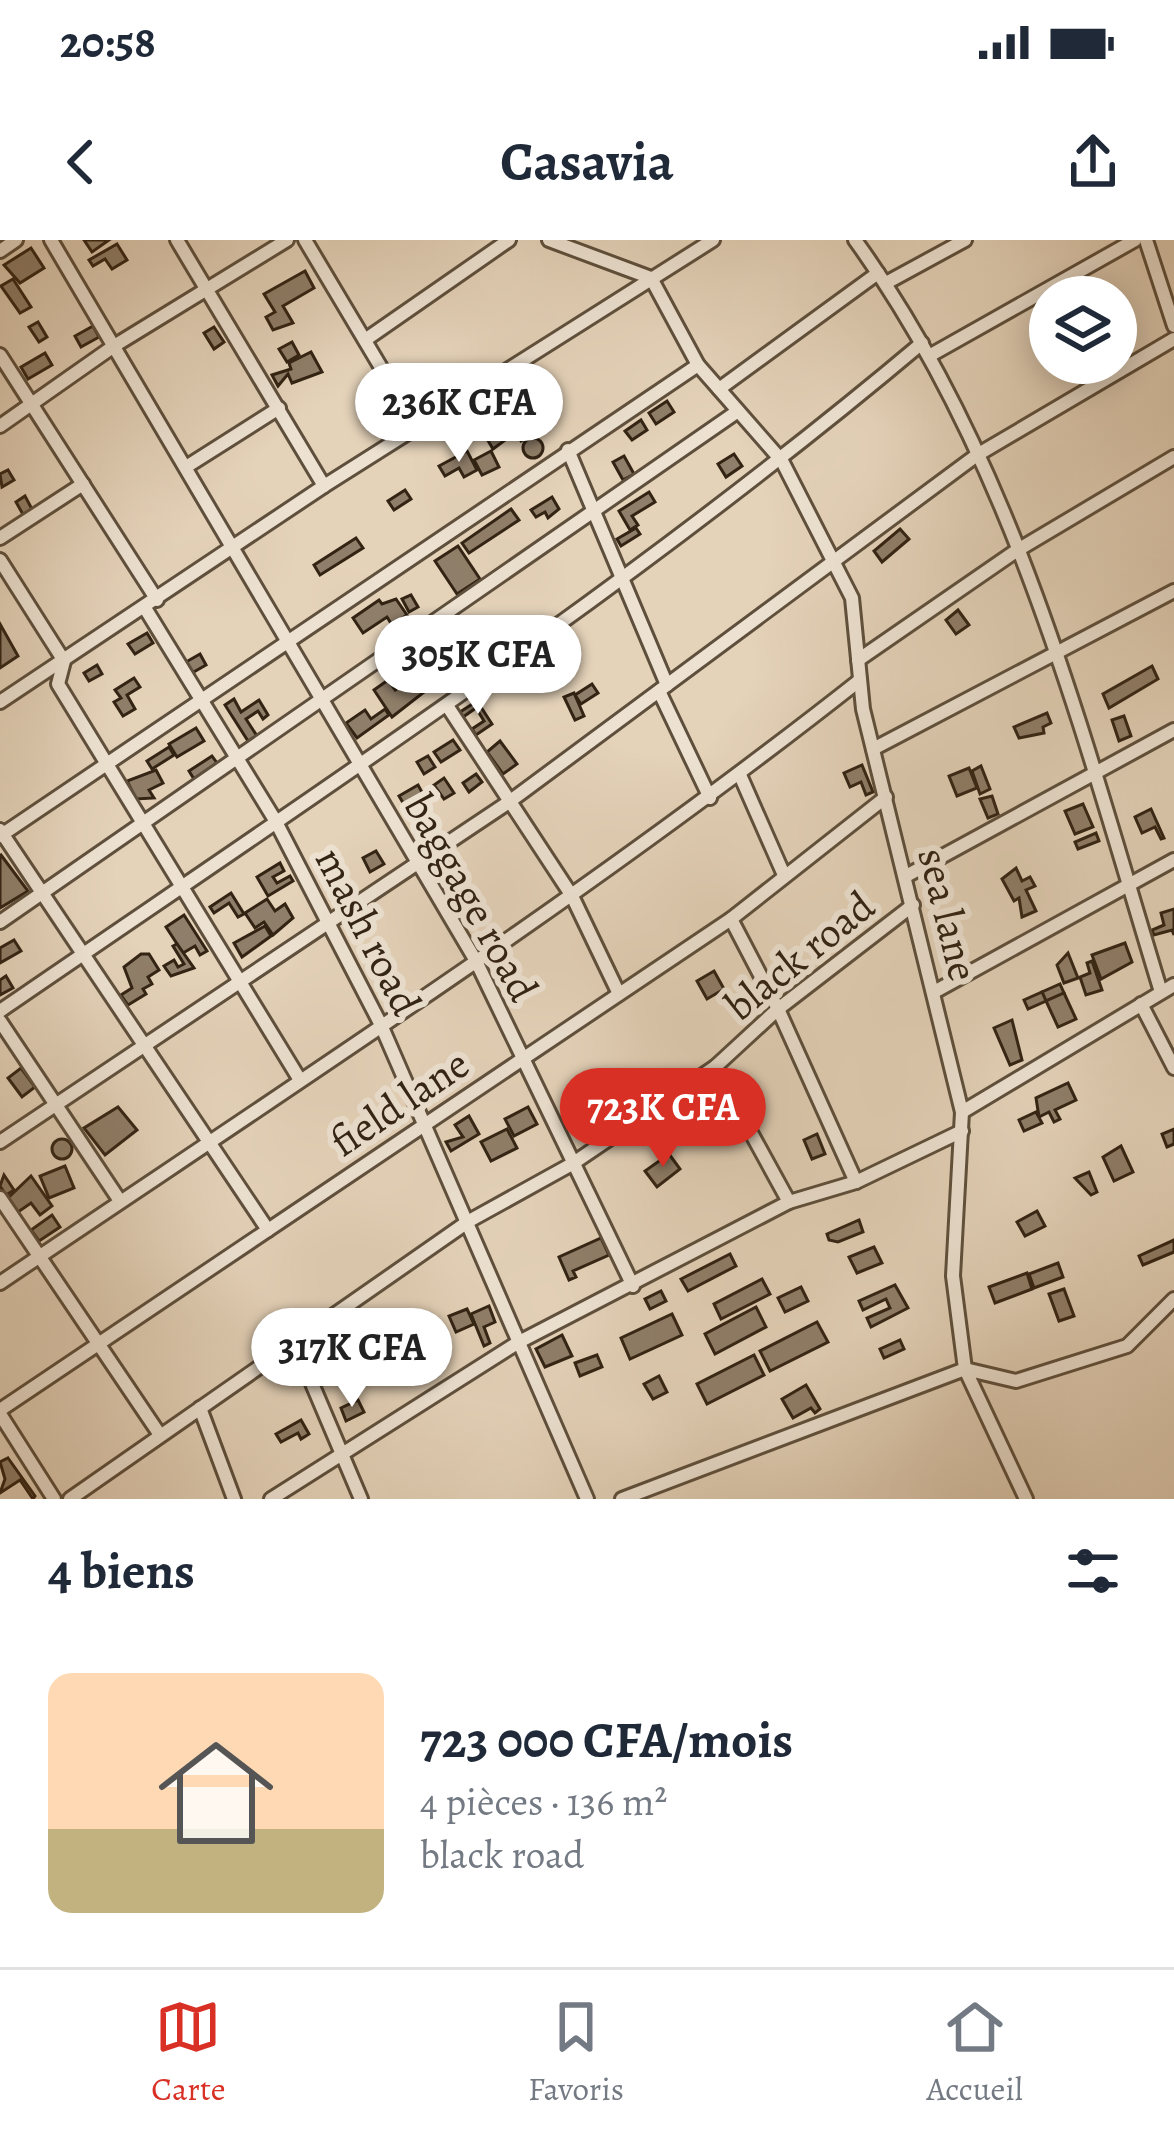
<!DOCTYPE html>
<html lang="fr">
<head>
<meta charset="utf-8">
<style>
  :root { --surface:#fff; --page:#f2f2f3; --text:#1f2937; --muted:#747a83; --line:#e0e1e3; --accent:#d93025 }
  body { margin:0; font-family:Alegreya,serif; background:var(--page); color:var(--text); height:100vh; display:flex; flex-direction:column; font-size:45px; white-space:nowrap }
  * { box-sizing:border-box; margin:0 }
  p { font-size:39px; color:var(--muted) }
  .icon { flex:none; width:66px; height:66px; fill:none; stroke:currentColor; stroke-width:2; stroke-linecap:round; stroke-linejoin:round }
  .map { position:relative; height:1259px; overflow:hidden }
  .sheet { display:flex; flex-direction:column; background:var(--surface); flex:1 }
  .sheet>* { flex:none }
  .fabs { position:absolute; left:1029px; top:36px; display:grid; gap:24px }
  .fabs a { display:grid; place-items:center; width:108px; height:108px; border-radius:50%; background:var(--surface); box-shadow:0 6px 30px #0003; font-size:60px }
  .price { position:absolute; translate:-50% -102px; padding:0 27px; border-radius:42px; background:#fff; color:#222; font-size:39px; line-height:78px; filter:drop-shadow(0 3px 6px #0008) }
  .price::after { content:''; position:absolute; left:50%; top:72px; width:36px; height:27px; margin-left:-18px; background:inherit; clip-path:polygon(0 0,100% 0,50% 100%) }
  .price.selected { background:var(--accent); color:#fff }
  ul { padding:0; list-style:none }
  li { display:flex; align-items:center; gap:36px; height:300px; padding:0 48px }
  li+li { border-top:3px solid var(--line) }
  li span { display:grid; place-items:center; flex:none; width:336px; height:240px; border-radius:24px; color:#555 }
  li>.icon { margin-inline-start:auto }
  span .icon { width:144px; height:144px; fill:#fffc; stroke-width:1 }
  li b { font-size:51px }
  h2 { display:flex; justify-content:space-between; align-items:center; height:144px; padding:0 48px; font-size:51px }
  .status { display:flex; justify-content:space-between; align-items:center; height:84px; padding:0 60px; background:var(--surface); direction:ltr }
  .status svg { height:33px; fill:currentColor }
  header { display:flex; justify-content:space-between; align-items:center; height:156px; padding:0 48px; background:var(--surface); font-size:54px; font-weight:700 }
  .dock { display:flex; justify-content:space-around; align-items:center; height:168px; border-top:3px solid var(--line); background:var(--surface); font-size:33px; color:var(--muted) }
  .dock a { display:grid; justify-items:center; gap:6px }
  .dock .selected { color:var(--accent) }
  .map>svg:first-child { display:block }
</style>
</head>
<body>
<div class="status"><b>20:58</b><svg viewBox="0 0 49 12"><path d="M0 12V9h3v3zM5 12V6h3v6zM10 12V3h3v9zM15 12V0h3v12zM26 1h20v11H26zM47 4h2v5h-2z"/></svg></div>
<header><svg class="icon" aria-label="back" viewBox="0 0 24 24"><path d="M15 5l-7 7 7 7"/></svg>Casavia<svg class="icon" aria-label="share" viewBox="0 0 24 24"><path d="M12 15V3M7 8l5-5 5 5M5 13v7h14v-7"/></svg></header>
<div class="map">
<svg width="1174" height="1259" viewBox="0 0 1174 1259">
  <rect width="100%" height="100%" fill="#e4d2b9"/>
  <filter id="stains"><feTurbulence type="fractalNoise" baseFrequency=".00167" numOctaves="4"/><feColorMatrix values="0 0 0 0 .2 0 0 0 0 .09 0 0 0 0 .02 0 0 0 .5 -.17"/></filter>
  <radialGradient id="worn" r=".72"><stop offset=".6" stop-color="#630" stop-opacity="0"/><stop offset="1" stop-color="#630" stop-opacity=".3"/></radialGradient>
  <g fill="#8f7e69" stroke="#322313" stroke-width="3">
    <polygon points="84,0 109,0 92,12"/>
    <polygon points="117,4 127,20 112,29 105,19 93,26 89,20"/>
    <polygon points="31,8 44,28 20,43 4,25"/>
    <polygon points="305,31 314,48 283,66 293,83 273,90 266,77 275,72 264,54"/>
    <polygon points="13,39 31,67 20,73 1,46"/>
    <polygon points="38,82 47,97 39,102 29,87"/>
    <polygon points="93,86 99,97 81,107 75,96"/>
    <polygon points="214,87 224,102 214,109 204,93"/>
    <polygon points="292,102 299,115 287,122 279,109"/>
    <polygon points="311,112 322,132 292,143 288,134 278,146 272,135 291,129 289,123"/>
    <polygon points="45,113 52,125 28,139 21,127"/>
    <polygon points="667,161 674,172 656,184 649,173"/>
    <polygon points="537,163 541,170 528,185 533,194 521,201 516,192 493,209 487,199"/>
    <polygon points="641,180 647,190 632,200 625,191"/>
    <circle cx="533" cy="208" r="10"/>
    <polygon points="467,211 477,230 464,237 459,228 445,236 439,226"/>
    <polygon points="491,211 499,227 482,235 474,220"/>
    <polygon points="734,214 742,226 726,237 718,224"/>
    <polygon points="624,216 634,234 623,240 613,222"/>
    <polygon points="8,230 14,240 2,247 0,234"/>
    <polygon points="405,250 411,259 394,270 388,261"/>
    <polygon points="649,252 655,262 632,276 638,285 630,290 619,271"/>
    <polygon points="25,256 34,273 25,278 16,262"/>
    <polygon points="552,257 559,269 548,278 545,272 536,277 531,270"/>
    <polygon points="511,269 519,280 469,313 462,303"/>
    <polygon points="636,288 640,294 621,306 617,299"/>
    <polygon points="900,289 909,299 882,322 874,311"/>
    <polygon points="356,298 363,308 320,335 314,325"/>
    <polygon points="458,306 480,339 457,354 435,321"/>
    <polygon points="411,355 418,367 409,372 402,359"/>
    <polygon points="396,359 407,375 392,385 387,377 363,393 353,378 379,360 382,364"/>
    <polygon points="958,370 969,385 956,394 946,380"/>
    <polygon points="0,384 18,416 0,428"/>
    <polygon points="147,393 153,403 135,414 128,404"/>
    <polygon points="200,414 206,425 192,433 186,422"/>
    <polygon points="97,425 102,434 89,441 84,433"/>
    <polygon points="1152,426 1158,439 1109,468 1103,454"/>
    <polygon points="430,427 435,435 424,443 428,449 392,477 374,450 388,440 396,451 391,439 400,433 407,443 405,436 413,439"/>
    <polygon points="134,438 140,447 127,455 135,469 123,476 114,462 121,458 115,450"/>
    <polygon points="592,444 598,453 581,464 575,455"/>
    <polygon points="574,453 584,476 575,480 564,457"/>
    <polygon points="234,459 241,472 259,460 268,475 263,479 258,471 246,479 257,496 248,501 225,465"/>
    <polygon points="477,461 492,484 476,495 472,489 484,481 476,468 463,477 460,472"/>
    <polygon points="385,469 389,475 357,498 346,483 365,470 371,479"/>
    <polygon points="1047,473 1051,483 1043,487 1044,493 1019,498 1014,487"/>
    <polygon points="1124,476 1131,496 1119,501 1112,480"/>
    <polygon points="196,488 204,501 177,517 169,504"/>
    <polygon points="453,500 460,510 441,522 434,512"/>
    <polygon points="500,501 517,524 503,534 487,512"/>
    <polygon points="169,507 174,515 152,529 147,521"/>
    <polygon points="212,516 217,523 194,539 189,531"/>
    <polygon points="428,516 435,527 424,534 417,522"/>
    <polygon points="862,525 873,552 866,555 861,542 850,547 844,533"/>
    <polygon points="981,526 990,549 980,554 972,531"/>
    <polygon points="969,528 977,548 957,556 949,536"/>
    <polygon points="156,530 163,543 149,550 154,558 136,559 127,541"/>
    <polygon points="476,534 482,542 469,552 463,543"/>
    <polygon points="444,538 454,553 444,559 434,545"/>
    <polygon points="418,545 429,565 411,576 399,556"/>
    <polygon points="992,556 998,574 988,578 980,559"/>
    <polygon points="1083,564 1093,587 1075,594 1065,571"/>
    <polygon points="1151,569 1164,598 1161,599 1155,587 1142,593 1135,577"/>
    <polygon points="1096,593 1099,601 1078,609 1075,602"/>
    <polygon points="376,611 384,624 370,632 363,618"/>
    <polygon points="1,615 28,651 0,668 0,616"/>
    <polygon points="280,623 284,631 273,637 277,643 290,636 293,641 268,656 257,637"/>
    <polygon points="1016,628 1022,641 1030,637 1035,646 1026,650 1036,671 1022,677 1019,658 1014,661 1002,639"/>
    <polygon points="231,653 244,674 238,677 229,663 214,673 210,667"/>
    <polygon points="267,659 275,671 285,664 293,678 273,695 264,682 255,688 245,673"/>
    <polygon points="1174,669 1174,695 1172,690 1154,695 1152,690 1164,685 1161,673"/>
    <polygon points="184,675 207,711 200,715 195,706 183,713 166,687"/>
    <polygon points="265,686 271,696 242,717 234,703"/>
    <polygon points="14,700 21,711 0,723 0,708"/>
    <polygon points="1125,703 1132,722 1101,739 1092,715"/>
    <polygon points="177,704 194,728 171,736 164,726 174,720 178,727 184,724 173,706"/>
    <polygon points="1068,713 1078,738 1064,743 1057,725"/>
    <polygon points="141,714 149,714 159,730 148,737 152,744 143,749 146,754 128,765 121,755 132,748 124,727"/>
    <polygon points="1092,721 1102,750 1086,755 1080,737 1090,733 1087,723"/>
    <polygon points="714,731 724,749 707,759 697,741"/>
    <polygon points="6,736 13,748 0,755 0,740"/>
    <polygon points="1060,744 1064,753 1046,761 1042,752"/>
    <polygon points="1042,752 1046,761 1028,769 1024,760"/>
    <polygon points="1064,753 1076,779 1058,787 1046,761"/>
    <polygon points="1012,780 1022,820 1010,825 994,788"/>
    <polygon points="21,828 35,847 22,857 8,838"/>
    <polygon points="1068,843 1076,860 1055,870 1060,879 1054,882 1049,872 1039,877 1036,858"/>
    <polygon points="118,867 137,890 105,915 84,888"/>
    <polygon points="528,867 537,884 514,896 505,879"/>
    <polygon points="1036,872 1042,883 1024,891 1019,880"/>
    <polygon points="469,876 479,894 451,911 446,902 463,897 455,885"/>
    <polygon points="507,889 517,908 491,921 481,902"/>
    <polygon points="1174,889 1174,904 1167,907 1162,894"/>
    <polygon points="817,894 825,914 812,919 804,900"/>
    <circle cx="62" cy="909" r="10"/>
    <polygon points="1121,906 1133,932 1114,941 1103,917"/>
    <polygon points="669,914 680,929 657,947 645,931"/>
    <polygon points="65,926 74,948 49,958 40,936"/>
    <polygon points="1089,932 1097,952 1091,955 1075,938"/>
    <polygon points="4,935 14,950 6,955 0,946"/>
    <polygon points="31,936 52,966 40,975 31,963 18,972 8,958"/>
    <polygon points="1037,971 1045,986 1025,996 1017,982"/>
    <polygon points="52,975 60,987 39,1001 31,990"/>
    <polygon points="859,980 863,992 838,1002 829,1000 827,994"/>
    <polygon points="601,998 609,1015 573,1031 576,1037 569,1040 559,1017"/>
    <polygon points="1174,1000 1174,1012 1143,1025 1139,1016"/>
    <polygon points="874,1007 882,1023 857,1033 849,1017"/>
    <polygon points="730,1014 736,1026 688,1051 681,1039"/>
    <polygon points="1058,1023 1063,1037 1034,1048 1029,1034"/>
    <polygon points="1027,1033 1032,1049 995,1063 989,1047"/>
    <polygon points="762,1039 770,1054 721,1079 714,1064"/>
    <polygon points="895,1045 908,1068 871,1087 867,1078 890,1068 886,1059 863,1070 859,1061"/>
    <polygon points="801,1047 808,1061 785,1072 778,1058"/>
    <polygon points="1064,1049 1074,1076 1059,1081 1049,1054"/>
    <polygon points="661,1051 666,1061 650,1069 645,1059"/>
    <polygon points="489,1066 495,1082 484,1087 490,1103 484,1106 471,1074"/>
    <polygon points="756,1067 766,1087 715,1114 705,1094"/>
    <polygon points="467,1069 474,1084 456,1092 449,1076"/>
    <polygon points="672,1074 682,1095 630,1119 621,1098"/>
    <polygon points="817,1082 828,1102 770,1131 760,1111"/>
    <polygon points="562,1095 572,1116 545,1127 536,1109"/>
    <polygon points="900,1100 904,1109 884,1118 880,1109"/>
    <polygon points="597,1115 602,1127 580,1136 575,1123"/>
    <polygon points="754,1115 764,1135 707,1164 697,1144"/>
    <polygon points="659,1136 667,1152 653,1159 644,1144"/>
    <polygon points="806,1145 820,1169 815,1173 811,1168 793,1178 782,1159"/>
    <polygon points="358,1160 364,1172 346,1181 341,1168"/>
    <polygon points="301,1180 309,1194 301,1199 298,1193 281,1202 276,1194"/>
    <polygon points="8,1218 35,1256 33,1259 20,1240 0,1253 5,1239 0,1222"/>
  </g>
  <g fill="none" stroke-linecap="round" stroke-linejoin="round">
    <g stroke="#5e4f3c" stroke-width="18">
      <g id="street">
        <polyline points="51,0 476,721 633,1046"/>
        <polyline points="177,0 324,246"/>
        <polyline points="305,0 417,188"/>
        <polyline points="549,0 651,38 698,125 782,221 852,358 863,469 962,872 953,1036 965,1129 622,1259"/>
        <path d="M855,0C1014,219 1083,496 1161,752"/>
        <polyline points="1146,0 1174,86"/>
        <polyline points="0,11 16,0"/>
        <polyline points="886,43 965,0"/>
        <polyline points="365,100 509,0"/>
        <polyline points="0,115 157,360"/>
        <polyline points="929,116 1135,0"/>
        <polyline points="719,149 878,33"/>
        <polyline points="0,186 114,106 287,0"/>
        <polyline points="568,210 667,445"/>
        <polyline points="186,227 279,168"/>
        <polyline points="0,298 83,244"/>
        <polyline points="0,320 64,421 58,444 300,840"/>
        <polyline points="145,368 275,580 381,785 587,1259"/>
        <polyline points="858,420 1016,311 1174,217"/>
        <polyline points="659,451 710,558"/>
        <polyline points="0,462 324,246 713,0"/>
        <polyline points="448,467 572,656 619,754"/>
        <polyline points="873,509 1174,351"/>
        <polyline points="740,535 784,635"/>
        <polyline points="0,590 268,990"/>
        <polyline points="0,596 698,125"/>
        <polyline points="906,636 1174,490"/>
        <polyline points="731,679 778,769 856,942"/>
        <polyline points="0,682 738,171"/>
        <polyline points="934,752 1174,620"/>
        <polyline points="1141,764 1174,828"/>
        <path d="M0,771C313,556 631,348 922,103"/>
        <polyline points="0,781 120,961"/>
        <polyline points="715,827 789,962"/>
        <polyline points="962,872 1174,745"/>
        <polyline points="0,902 509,562 977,215 1174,99"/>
        <polyline points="0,958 160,1195"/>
        <path d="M0,1043C290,847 585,657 860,440"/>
        <polyline points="294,1101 361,1259"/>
        <polyline points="200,1168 234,1259"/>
        <polyline points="0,1170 731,679 886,557"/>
        <polyline points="0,1174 54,1259"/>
        <polyline points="70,1259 469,981 572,924 715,827 778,769 913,665"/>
        <polyline points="271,1259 519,1102 789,962 856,942 962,891"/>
        <polyline points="1026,1259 965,1129 1016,1141 1127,1106 1174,1059"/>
      </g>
    </g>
    <use href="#street" stroke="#ede2d2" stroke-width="12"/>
  </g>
  <g text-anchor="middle" stroke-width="12" stroke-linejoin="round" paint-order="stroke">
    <g font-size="42" fill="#322313" stroke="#ede2d2">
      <text transform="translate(472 657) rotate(61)" y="15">baggage road</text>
      <text transform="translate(949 674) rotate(76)" y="15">sea lane</text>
      <text transform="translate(369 691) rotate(63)" y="15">mash road</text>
      <text transform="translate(799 715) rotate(-39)" y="15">black road</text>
      <text transform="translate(399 862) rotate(-34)" y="15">field lane</text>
    </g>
  </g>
  <rect width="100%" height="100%" filter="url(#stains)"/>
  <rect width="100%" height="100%" fill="url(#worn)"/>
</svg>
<div class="fabs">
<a><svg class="icon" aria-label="layers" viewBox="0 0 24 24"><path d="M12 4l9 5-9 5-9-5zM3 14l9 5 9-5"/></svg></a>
</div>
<b class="price" style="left:459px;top:225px">236K CFA</b>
<b class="price" style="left:478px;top:477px">305K CFA</b>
<b class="price selected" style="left:663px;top:930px">723K CFA</b>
<b class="price" style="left:352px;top:1170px">317K CFA</b>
</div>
<section class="sheet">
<h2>4 biens<svg class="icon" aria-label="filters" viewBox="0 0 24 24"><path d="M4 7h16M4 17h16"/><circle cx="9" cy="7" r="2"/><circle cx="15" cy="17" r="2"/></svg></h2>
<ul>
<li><span style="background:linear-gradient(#ffd9b3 65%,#c2b280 0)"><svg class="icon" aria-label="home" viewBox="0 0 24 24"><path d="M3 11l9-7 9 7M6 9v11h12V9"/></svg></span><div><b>723 000 CFA/mois</b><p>4 pièces · 136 m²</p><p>black road</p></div></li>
</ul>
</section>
<nav class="dock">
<a class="selected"><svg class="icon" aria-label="map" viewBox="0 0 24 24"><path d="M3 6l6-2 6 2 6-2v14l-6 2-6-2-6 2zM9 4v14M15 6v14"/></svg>Carte</a>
<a><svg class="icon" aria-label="saved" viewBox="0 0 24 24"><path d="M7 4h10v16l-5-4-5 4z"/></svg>Favoris</a>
<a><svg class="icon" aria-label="home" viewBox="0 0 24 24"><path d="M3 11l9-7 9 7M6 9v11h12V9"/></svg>Accueil</a>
</nav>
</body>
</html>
